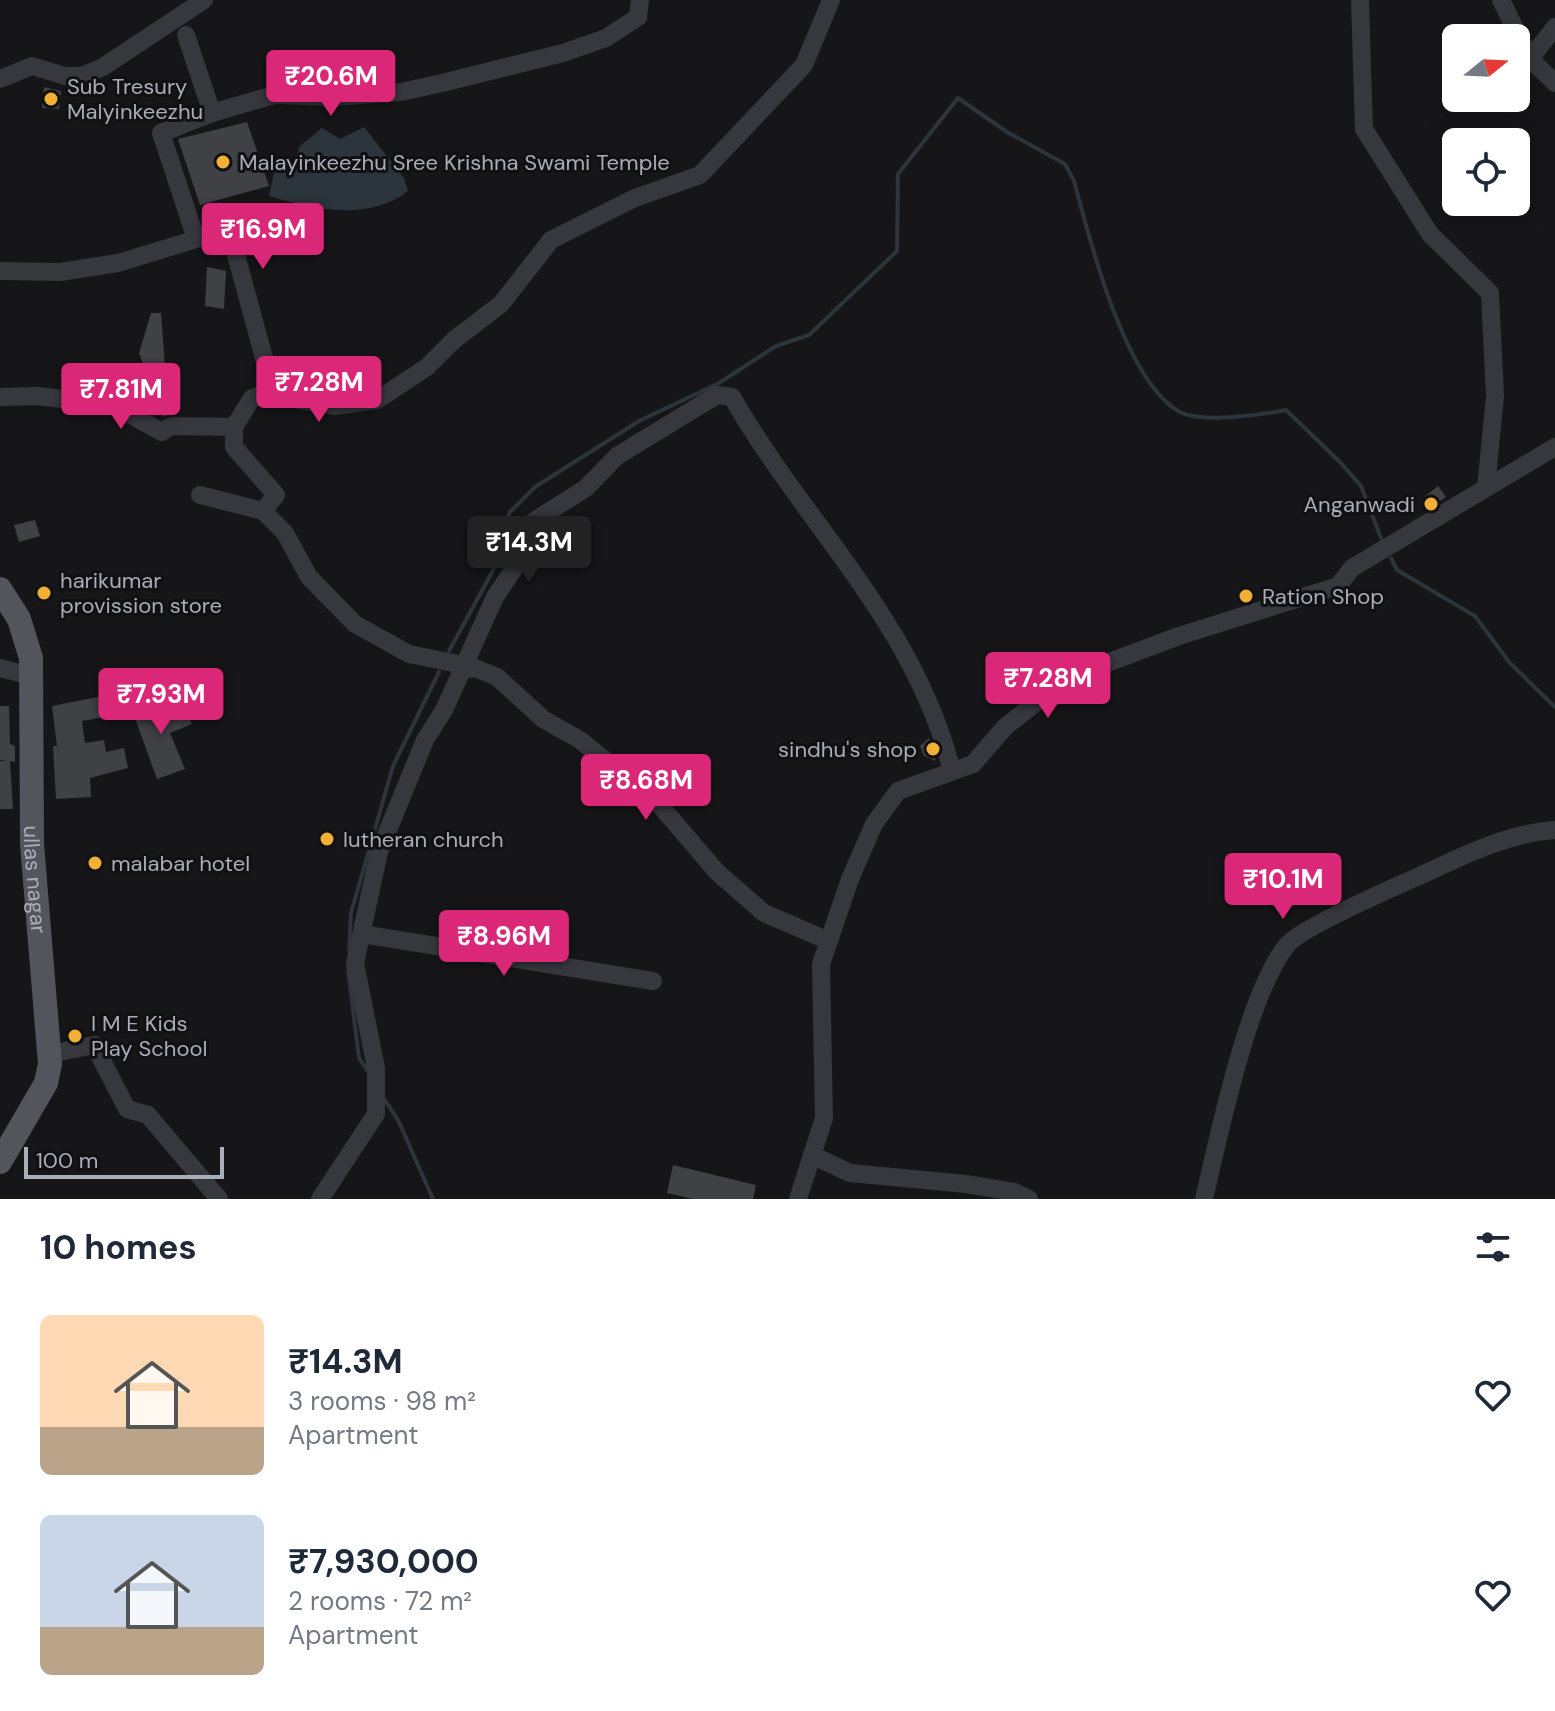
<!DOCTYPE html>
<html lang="en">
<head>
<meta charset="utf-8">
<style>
  :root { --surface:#fff; --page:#f6f6f7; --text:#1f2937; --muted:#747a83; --accent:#db2777 }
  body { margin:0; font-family:"DM Sans",sans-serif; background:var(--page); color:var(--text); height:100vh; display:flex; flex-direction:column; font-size:30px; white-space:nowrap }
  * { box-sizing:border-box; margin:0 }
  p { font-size:26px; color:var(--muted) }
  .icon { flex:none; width:44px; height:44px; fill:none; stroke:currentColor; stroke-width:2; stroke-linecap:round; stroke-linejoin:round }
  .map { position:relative; height:1199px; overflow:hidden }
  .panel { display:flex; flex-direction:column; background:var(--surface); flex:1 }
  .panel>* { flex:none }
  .needle { width:52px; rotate:72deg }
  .tools { position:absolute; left:1442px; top:24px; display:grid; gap:16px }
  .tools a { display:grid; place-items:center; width:88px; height:88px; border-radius:12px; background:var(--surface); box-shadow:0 4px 20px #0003; font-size:40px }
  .scale { position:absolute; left:24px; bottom:20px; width:200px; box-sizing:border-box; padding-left:8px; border:4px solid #a8adb8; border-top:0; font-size:22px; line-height:28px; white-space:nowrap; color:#a8adb8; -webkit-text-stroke:6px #111113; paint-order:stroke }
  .price { position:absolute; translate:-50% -68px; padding:0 18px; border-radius:8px; background:var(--accent); color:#fff; font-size:26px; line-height:52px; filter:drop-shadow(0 2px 4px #0008) }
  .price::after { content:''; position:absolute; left:50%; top:48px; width:24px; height:18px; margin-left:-12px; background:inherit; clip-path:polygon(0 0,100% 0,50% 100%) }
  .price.active { background:#222; color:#fff }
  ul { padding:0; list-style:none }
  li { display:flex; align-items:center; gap:24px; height:200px; padding:0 40px }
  li span { display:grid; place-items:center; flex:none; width:224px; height:160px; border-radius:12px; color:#555 }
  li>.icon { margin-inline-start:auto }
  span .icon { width:96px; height:96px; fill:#fffc; stroke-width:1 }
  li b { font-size:34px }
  h2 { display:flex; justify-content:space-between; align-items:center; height:96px; padding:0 40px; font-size:34px }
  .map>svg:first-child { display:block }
</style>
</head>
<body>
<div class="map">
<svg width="1555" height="1199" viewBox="0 0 1555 1199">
  <rect width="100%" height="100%" fill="#161618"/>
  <path fill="#2c353c" d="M364,127L404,178L408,191C368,222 313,209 269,196L274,173L295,160L300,146L322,128L340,139Z"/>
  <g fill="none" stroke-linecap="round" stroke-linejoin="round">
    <g stroke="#2c353c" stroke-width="4">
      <polyline points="1391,558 1397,570 1475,616 1509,662 1555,707"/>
      <path d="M449,651L503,552L509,513L535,487L639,421L719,383L776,346L809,335L897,251L898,174L958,98L1007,132L1065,164L1074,181C1090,241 1124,378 1178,411C1199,424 1261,415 1286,410L1340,462L1361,486L1381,538"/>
      <polyline points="349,949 351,913 393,766 439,672"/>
      <polyline points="348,970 359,1058 367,1070"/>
      <polyline points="385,1100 399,1122 433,1199"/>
    </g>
  </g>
  <g fill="#404145">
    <polygon points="44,87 61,91 59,109 42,108"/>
    <polygon points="247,122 269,186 200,205 178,139"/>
    <polygon points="207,267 226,271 224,309 205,306"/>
    <polygon points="151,313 161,313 165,366 172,373 171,414 163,417 139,353"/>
    <polygon points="1438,486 1446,497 1428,509 1424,497"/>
    <polygon points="35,520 40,536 19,542 14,525"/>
    <polygon points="123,692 127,713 82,721 85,743 104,740 106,752 124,748 128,768 90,778 91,797 56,799 53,746 57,746 52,706"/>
    <polygon points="156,700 160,709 172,704 177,717 187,713 192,724 170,733 185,769 157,779 132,710"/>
    <polygon points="0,706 9,706 10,744 15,746 15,762 10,761 13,809 0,809 0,761 7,761 0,760"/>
    <polygon points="929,738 936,761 924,756 920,746"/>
    <polygon points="673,1165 756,1185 753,1199 693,1199 667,1193"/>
  </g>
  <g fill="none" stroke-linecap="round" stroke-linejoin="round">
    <g stroke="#37383d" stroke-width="18">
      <polyline points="1360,0 1364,129 1430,234 1490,293 1495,396 1486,488"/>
      <polyline points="1501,0 1530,59 1555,83"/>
      <polyline points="186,35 212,113 161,133 196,239"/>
      <polyline points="1530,59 1555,27"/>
      <polyline points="0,79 32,66 65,76 82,76 103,67 204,0"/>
      <polyline points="212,113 274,95 335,97 401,92 442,83 563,53 606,38 638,17 640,0"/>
      <polyline points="0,271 60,272 118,263 229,229 273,391"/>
      <polyline points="0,397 37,396 113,405 162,432 171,426 234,427"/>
      <polyline points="200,495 263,511"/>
      <polyline points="473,667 409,654 355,624 309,577 285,533 263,511 276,495 234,447 234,427 252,398 273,391 299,400 334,406 377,400 427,367 454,340 501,304 551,240 635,198 700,175 804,65 831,0"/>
      <polyline points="0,668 31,676"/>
      <polyline points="464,670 475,668 497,677 543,719 580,740 658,803 717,872 764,913 829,941"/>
      <polyline points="362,934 653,981"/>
      <polyline points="50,1054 94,1045 127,1109 148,1115 219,1199"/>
      <polyline points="812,1155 850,1173 966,1184 1014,1192 1029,1199"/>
      <path d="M320,1199L376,1114V1068L355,963L379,852L425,740L444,710L495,597L517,564L534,521L586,488L617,456L717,395L732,397C806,526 914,621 952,771"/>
      <polyline points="798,1199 824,1118 821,964 850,879 874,824 898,791 973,764 1005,727 1067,678 1179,636 1338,586 1352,568 1555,447"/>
      <path d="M1204,1199C1219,1135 1248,993 1287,945C1301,928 1392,888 1417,877C1461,857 1506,833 1555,830"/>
    </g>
    <path stroke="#53555c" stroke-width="24" id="s1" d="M0,589L19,619L31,658L32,844L50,1064L46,1083L0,1162"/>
  </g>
  <g fill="#f2b134" stroke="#111113" stroke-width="3">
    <circle cx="51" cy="99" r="8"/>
    <circle cx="223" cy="162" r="8"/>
    <circle cx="1431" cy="504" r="8"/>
    <circle cx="44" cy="593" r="8"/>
    <circle cx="1246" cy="596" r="8"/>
    <circle cx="933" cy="749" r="8"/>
    <circle cx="327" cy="839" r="8"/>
    <circle cx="95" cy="863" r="8"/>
    <circle cx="75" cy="1036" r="8"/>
  </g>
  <g text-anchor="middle" stroke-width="6" stroke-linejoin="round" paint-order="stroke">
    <g font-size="22" fill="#a8adb8" stroke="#111113" text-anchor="start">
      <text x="67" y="94">Sub Tresury<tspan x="67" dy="25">Malyinkeezhu</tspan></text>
      <text x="239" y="170">Malayinkeezhu Sree Krishna Swami Temple</text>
      <text x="1415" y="512" text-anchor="end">Anganwadi</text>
      <text x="60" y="588">harikumar<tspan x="60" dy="25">provission store</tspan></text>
      <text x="1262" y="604">Ration Shop</text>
      <text x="917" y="757" text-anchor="end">sindhu's shop</text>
      <text x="343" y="847">lutheran church</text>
      <text x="111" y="871">malabar hotel</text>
      <text x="91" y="1031">I M E Kids<tspan x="91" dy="25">Play School</tspan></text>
    </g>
    <g font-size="22" fill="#a8adb8" stroke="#111113">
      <text dy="8" stroke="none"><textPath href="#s1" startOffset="298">ullas nagar</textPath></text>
    </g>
  </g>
</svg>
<div class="tools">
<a><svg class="needle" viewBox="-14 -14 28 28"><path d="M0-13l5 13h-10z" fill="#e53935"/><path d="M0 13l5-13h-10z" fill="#747a83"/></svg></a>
<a><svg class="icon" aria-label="locate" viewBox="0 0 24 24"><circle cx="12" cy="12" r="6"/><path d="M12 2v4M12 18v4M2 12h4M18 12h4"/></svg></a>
</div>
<div class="scale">100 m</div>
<b class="price" style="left:331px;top:118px">₹20.6M</b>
<b class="price" style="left:263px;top:271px">₹16.9M</b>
<b class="price" style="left:319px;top:424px">₹7.28M</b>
<b class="price" style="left:121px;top:431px">₹7.81M</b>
<b class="price active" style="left:529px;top:584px">₹14.3M</b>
<b class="price" style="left:1048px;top:720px">₹7.28M</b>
<b class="price" style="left:161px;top:736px">₹7.93M</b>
<b class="price" style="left:646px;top:822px">₹8.68M</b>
<b class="price" style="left:1283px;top:921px">₹10.1M</b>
<b class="price" style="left:504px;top:978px">₹8.96M</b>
</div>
<section class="panel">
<h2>10 homes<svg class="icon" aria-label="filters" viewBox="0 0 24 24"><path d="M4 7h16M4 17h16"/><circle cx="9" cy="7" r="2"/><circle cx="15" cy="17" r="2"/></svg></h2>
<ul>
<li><span style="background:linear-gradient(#ffd9b3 70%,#b9a48a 0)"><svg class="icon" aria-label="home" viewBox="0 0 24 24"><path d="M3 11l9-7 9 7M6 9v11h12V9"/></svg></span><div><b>₹14.3M</b><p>3 rooms · 98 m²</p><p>Apartment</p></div><svg class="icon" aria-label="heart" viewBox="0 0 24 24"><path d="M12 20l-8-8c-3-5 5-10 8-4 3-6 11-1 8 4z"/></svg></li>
<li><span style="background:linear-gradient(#c9d6e8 70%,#b9a48a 0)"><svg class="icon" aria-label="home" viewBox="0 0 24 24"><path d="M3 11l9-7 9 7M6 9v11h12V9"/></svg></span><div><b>₹7,930,000</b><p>2 rooms · 72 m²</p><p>Apartment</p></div><svg class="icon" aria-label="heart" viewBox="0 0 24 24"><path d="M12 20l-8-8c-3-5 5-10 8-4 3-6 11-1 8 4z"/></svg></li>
</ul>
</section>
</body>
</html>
